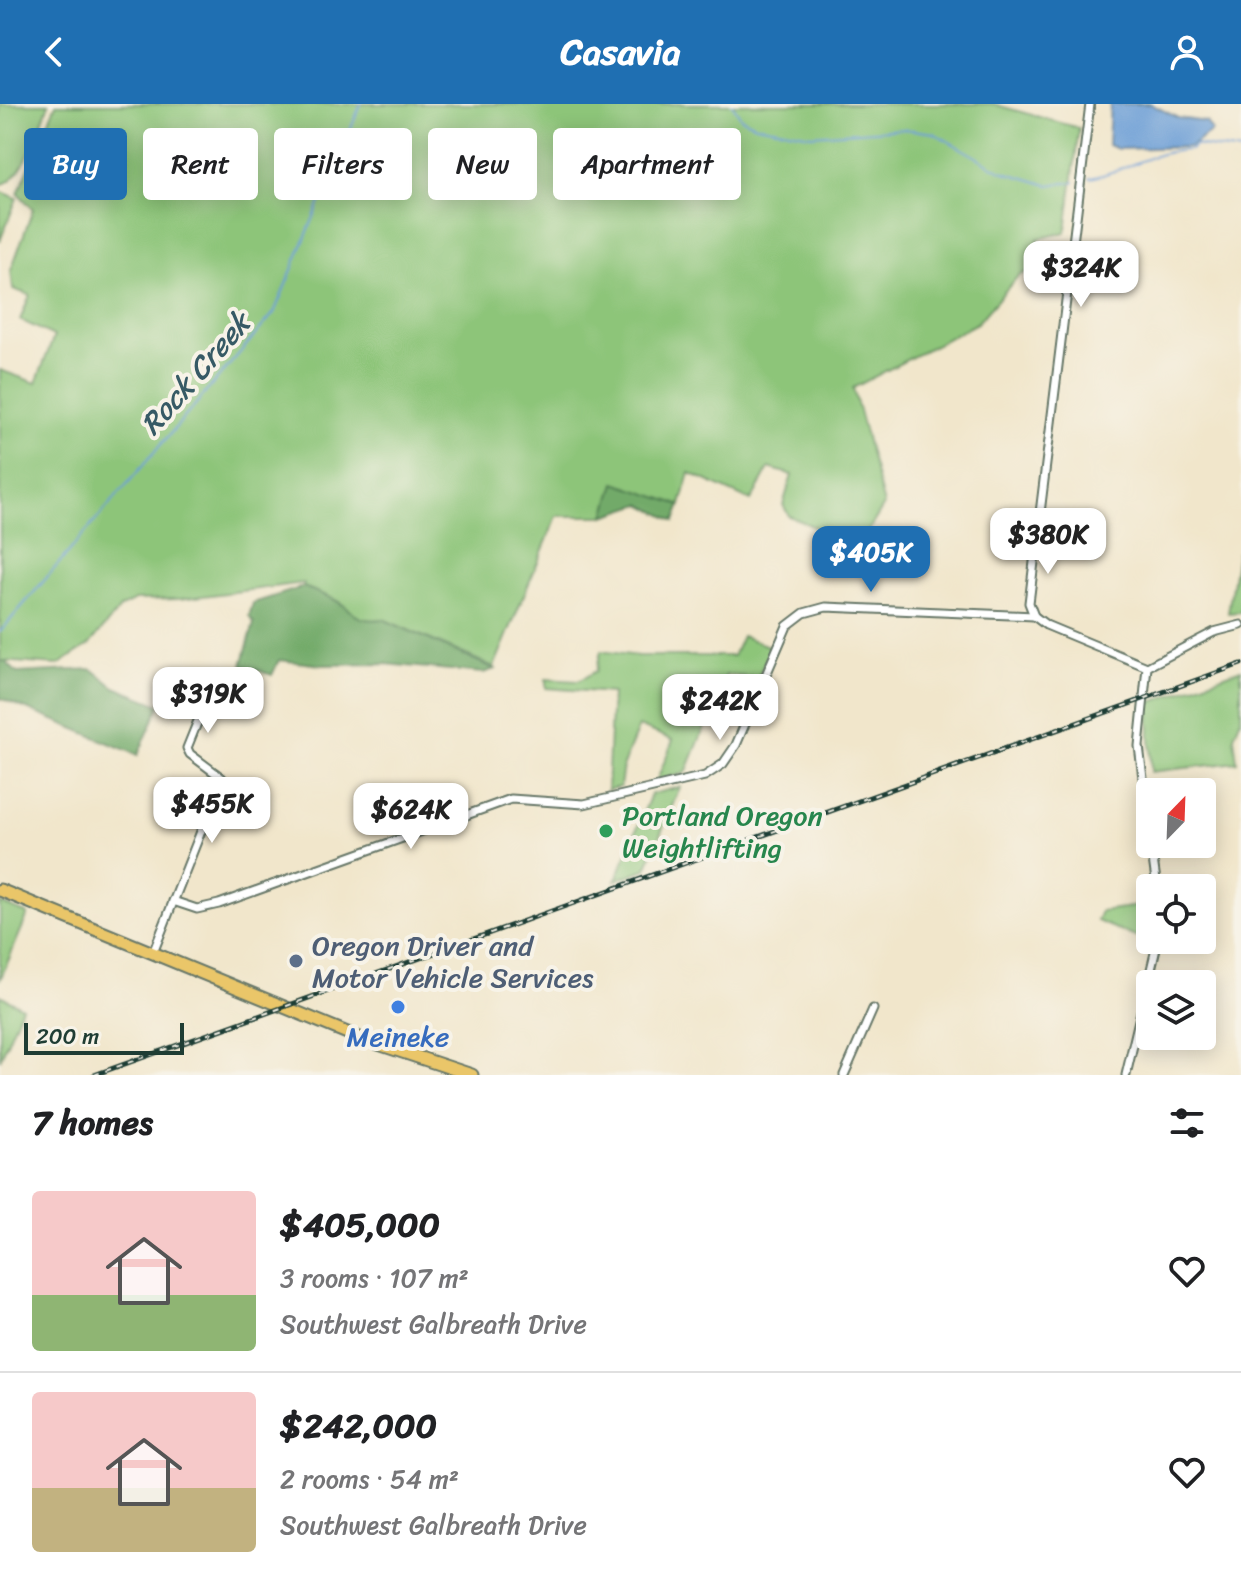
<!DOCTYPE html>
<html lang="en">
<head>
<meta charset="utf-8">
<style>
  :root { --surface:#fff; --page:#f6f6f6; --text:#202124; --muted:#757577; --line:#e0e0e0; --accent:#1f6fb2 }
  body { margin:0; font-family:Sriracha,sans-serif; background:var(--page); color:var(--text); height:100vh; display:flex; flex-direction:column; font-size:30px; white-space:nowrap }
  * { box-sizing:border-box; margin:0 }
  p { font-size:26px; color:var(--muted) }
  .icon { flex:none; width:44px; height:44px; fill:none; stroke:currentColor; stroke-width:2; stroke-linecap:round; stroke-linejoin:round }
  .map { position:relative; height:971px; overflow:hidden }
  .sheet { display:flex; flex-direction:column; background:var(--surface); flex:1 }
  .sheet>* { flex:none }
  .top-card { position:absolute; left:24px; top:24px; width:800px; height:72px; display:flex; gap:16px }
  .needle { width:52px; rotate:23deg }
  .controls { position:absolute; left:1136px; top:674px; display:grid; gap:16px }
  .controls a { display:grid; place-items:center; width:80px; height:80px; border-radius:8px; background:var(--surface); box-shadow:0 4px 20px #0003; font-size:40px }
  .scale { position:absolute; left:24px; bottom:20px; width:160px; box-sizing:border-box; padding-left:8px; border:4px solid #1f3d34; border-top:0; font-size:22px; line-height:28px; white-space:nowrap; color:#1f3d34; -webkit-text-stroke:6px #f7f3e8; paint-order:stroke }
  .price { position:absolute; translate:-50% -68px; padding:0 18px; border-radius:16px; background:#fff; color:#222; font-size:26px; line-height:52px; filter:drop-shadow(0 2px 4px #0008) }
  .price::after { content:''; position:absolute; left:50%; top:48px; width:24px; height:18px; margin-left:-12px; background:inherit; clip-path:polygon(0 0,100% 0,50% 100%) }
  .price.active { background:var(--accent); color:#fff }
  ul { padding:0; list-style:none }
  li { display:flex; align-items:center; gap:24px; height:200px; padding:0 32px }
  li+li { border-top:2px solid var(--line) }
  li span { display:grid; place-items:center; flex:none; width:224px; height:160px; border-radius:8px; color:#555 }
  li>.icon { margin-inline-start:auto }
  span .icon { width:96px; height:96px; fill:#fffc; stroke-width:1 }
  li b { font-size:34px }
  h2 { display:flex; justify-content:space-between; align-items:center; height:96px; padding:0 32px; font-size:34px }
  .pill { padding:0 28px; border-radius:8px; background:var(--surface); box-shadow:0 4px 20px #0003; font-size:28px; line-height:72px }
  .pill.active { background:var(--accent); color:#fff }
  header { display:flex; justify-content:space-between; align-items:center; height:104px; padding:0 32px; background:var(--accent); color:#fff; font-size:36px; font-weight:700 }
  .map>svg:first-child { display:block }
</style>
</head>
<body>
<header><svg class="icon" aria-label="back" viewBox="0 0 24 24"><path d="M15 5l-7 7 7 7"/></svg>Casavia<svg class="icon" aria-label="person" viewBox="0 0 24 24"><circle cx="12" cy="8" r="4"/><path d="M4 21q1-7 8-7t8 7"/></svg></header>
<div class="map">
<svg width="1241" height="971" viewBox="0 0 1241 971">
  <rect width="100%" height="100%" fill="#f7f3e8"/>
  <filter id="ink" filterUnits="userSpaceOnUse"><feTurbulence type="fractalNoise" baseFrequency=".0125" numOctaves="2"/><feDisplacementMap in="SourceGraphic" scale="16" xChannelSelector="R" yChannelSelector="G"/><feConvolveMatrix kernelMatrix="1 2 1 2 8 2 1 2 1" color-interpolation-filters="sRGB"/></filter>
  <filter id="wash" filterUnits="userSpaceOnUse"><feTurbulence type="fractalNoise" baseFrequency=".006" numOctaves="4" result="noise"/><feDisplacementMap in="SourceGraphic" scale="32" xChannelSelector="R" yChannelSelector="G"/><feGaussianBlur stdDeviation="1.8" result="paint"/><feColorMatrix in="noise" values="0 0 0 0 0 0 0 0 0 0 0 0 0 0 0 0 0 1.4 0 .05"/><feComposite in="paint" operator="in"/></filter>
  <g filter="url(#wash)">
    <rect width="100%" height="100%" fill="#f1e6cb"/>
    <g fill="#8dc579" stroke="#568156" stroke-width="2">
      <path d="M0,0H49C41,20 22,81 0,80Z"/>
      <path d="M56,0H993L1079,24L1066,128L1038,135L1042,163L1019,171L977,219L853,284L884,401L859,442L789,412L783,401L792,371L769,364L751,397L690,369L681,401L615,380L605,412H557L494,563L383,515C352,519 356,506 333,495C323,490 313,487 303,483L304,479L180,495L135,496L121,503L90,540L58,561L0,557V266L36,279L54,232L20,216L30,191L13,185L11,166L33,105L18,89Z"/>
      <polygon points="0,87 17,94 0,137"/>
      <polygon points="1237,449 1241,450 1241,508 1228,509"/>
      <polygon points="742,532 771,543 758,574 726,571 686,669 657,676 673,636 639,622 623,661 620,683 607,686 612,589 546,584 546,575 578,577 596,567 601,547 638,552 733,552"/>
      <polygon points="1241,565 1241,614 1234,632 1237,658 1151,668 1149,599"/>
      <polygon points="680,683 646,765 616,776 651,690"/>
      <polygon points="0,799 28,810 0,876"/>
      <polygon points="1148,801 1145,837 1097,817 1101,807"/>
      <polygon points="0,891 22,903 0,956"/>
    </g>
    <g fill="#72aa69" stroke="#48744e" stroke-width="2">
      <polygon points="615,379 681,401 675,417 641,400 605,412"/>
      <path d="M303,483C313,487 323,490 333,495C356,506 352,519 383,515L495,565L483,569L385,560L322,561L279,556L272,571L242,561L254,519L249,512L253,499Z"/>
      <polygon points="0,557 5,557 17,569 92,565 115,583 160,601 138,651 0,594"/>
    </g>
    <polygon fill="#6b9dd6" stroke="#456d85" stroke-width="2" points="1110,0 1151,0 1178,14 1206,18 1212,27 1190,43 1118,45 1108,41"/>
    <g fill="none" stroke-linecap="round" stroke-linejoin="round">
      <g stroke="#6b9dd6" stroke-width="2">
        <polyline points="732,0 741,14 756,21 811,31 905,25 934,29 1001,67 1048,81 1074,78"/>
        <path d="M1090,74C1125,67 1154,46 1190,46L1195,41L1241,48"/>
        <polyline points="0,528 274,209 361,0"/>
      </g>
    </g>
  </g>
  <g filter="url(#ink)">
    <g fill="none" stroke-linecap="round" stroke-linejoin="round">
      <g stroke="#687869" stroke-width="11">
        <g id="minor">
          <polyline points="1090,0 1029,499 1034,512 1046,521 1147,563"/>
          <polyline points="1147,563 1139,642 1150,731"/>
          <polyline points="1147,563 1214,528 1241,521"/>
          <polyline points="1151,740 1157,784"/>
          <polyline points="173,797 197,805 219,800 511,695 584,700 705,672 723,660 736,641 787,522 804,509 826,503 1034,512"/>
          <polyline points="153,849 222,674 190,650 187,644 210,587 223,572"/>
          <polyline points="844,971 873,905"/>
          <polyline points="1126,971 1158,836"/>
        </g>
      </g>
      <g stroke="#687869" stroke-width="15">
        <polyline id="highway" points="0,786 357,933 472,971"/>
      </g>
      <use href="#minor" stroke="#fff" stroke-width="7"/>
      <use href="#highway" stroke="#eac669" stroke-width="11"/>
      <g stroke="#1f3d34" stroke-width="5">
        <polyline id="rail" points="94,971 1241,560"/>
      </g>
      <use href="#rail" stroke="#f7f3e8" stroke-width="2" stroke-dasharray="6" stroke-linecap="butt"/>
    </g>
  </g>
  <circle fill="#2e9e5b" stroke="#f7f3e8" stroke-width="3" cx="606" cy="727" r="8"/>
  <circle fill="#5c6f8a" stroke="#f7f3e8" stroke-width="3" cx="296" cy="857" r="8"/>
  <circle fill="#3f7fe0" stroke="#f7f3e8" stroke-width="3" cx="398" cy="903" r="8"/>
  <g text-anchor="middle" stroke-width="8" stroke-linejoin="round" paint-order="stroke">
    <g font-size="28" fill="#27864d" stroke="#f7f3e8" text-anchor="start">
      <text x="622" y="721">Portland Oregon<tspan x="622" dy="32">Weightlifting</tspan></text>
    </g>
    <g font-size="28" fill="#4e5e75" stroke="#f7f3e8" text-anchor="start">
      <text x="312" y="851">Oregon Driver and<tspan x="312" dy="32">Motor Vehicle Services</tspan></text>
    </g>
    <g font-size="28" fill="#366cbe" stroke="#f7f3e8">
      <text x="398" y="942">Meineke</text>
    </g>
    <g font-size="30" font-style="italic" fill="#365a65" stroke="#f7f3e8">
      <text transform="translate(195 270) rotate(-49)" y="10">Rock Creek</text>
    </g>
  </g>
</svg>
<div class="controls">
<a><svg class="needle" viewBox="-14 -14 28 28"><path d="M0-13l5 13h-10z" fill="#e53935"/><path d="M0 13l5-13h-10z" fill="#757577"/></svg></a>
<a><svg class="icon" aria-label="locate" viewBox="0 0 24 24"><circle cx="12" cy="12" r="6"/><path d="M12 2v4M12 18v4M2 12h4M18 12h4"/></svg></a>
<a><svg class="icon" aria-label="layers" viewBox="0 0 24 24"><path d="M12 4l9 5-9 5-9-5zM3 14l9 5 9-5"/></svg></a>
</div>
<div class="scale">200 m</div>
<b class="price" style="left:1081px;top:205px">$324K</b>
<b class="price" style="left:1048px;top:472px">$380K</b>
<b class="price active" style="left:871px;top:490px">$405K</b>
<b class="price" style="left:208px;top:631px">$319K</b>
<b class="price" style="left:720px;top:638px">$242K</b>
<b class="price" style="left:212px;top:741px">$455K</b>
<b class="price" style="left:411px;top:747px">$624K</b>
<div class="top-card">
<a class="pill active">Buy</a>
<a class="pill">Rent</a>
<a class="pill">Filters</a>
<a class="pill">New</a>
<a class="pill">Apartment</a>
</div>
</div>
<section class="sheet">
<h2>7 homes<svg class="icon" aria-label="filters" viewBox="0 0 24 24"><path d="M4 7h16M4 17h16"/><circle cx="9" cy="7" r="2"/><circle cx="15" cy="17" r="2"/></svg></h2>
<ul>
<li><span style="background:linear-gradient(#f6c9c9 65%,#8fb573 0)"><svg class="icon" aria-label="home" viewBox="0 0 24 24"><path d="M3 11l9-7 9 7M6 9v11h12V9"/></svg></span><div><b>$405,000</b><p>3 rooms · 107 m²</p><p>Southwest Galbreath Drive</p></div><svg class="icon" aria-label="heart" viewBox="0 0 24 24"><path d="M12 20l-8-8c-3-5 5-10 8-4 3-6 11-1 8 4z"/></svg></li>
<li><span style="background:linear-gradient(#f6c9c9 60%,#c2b280 0)"><svg class="icon" aria-label="home" viewBox="0 0 24 24"><path d="M3 11l9-7 9 7M6 9v11h12V9"/></svg></span><div><b>$242,000</b><p>2 rooms · 54 m²</p><p>Southwest Galbreath Drive</p></div><svg class="icon" aria-label="heart" viewBox="0 0 24 24"><path d="M12 20l-8-8c-3-5 5-10 8-4 3-6 11-1 8 4z"/></svg></li>
</ul>
</section>
</body>
</html>
